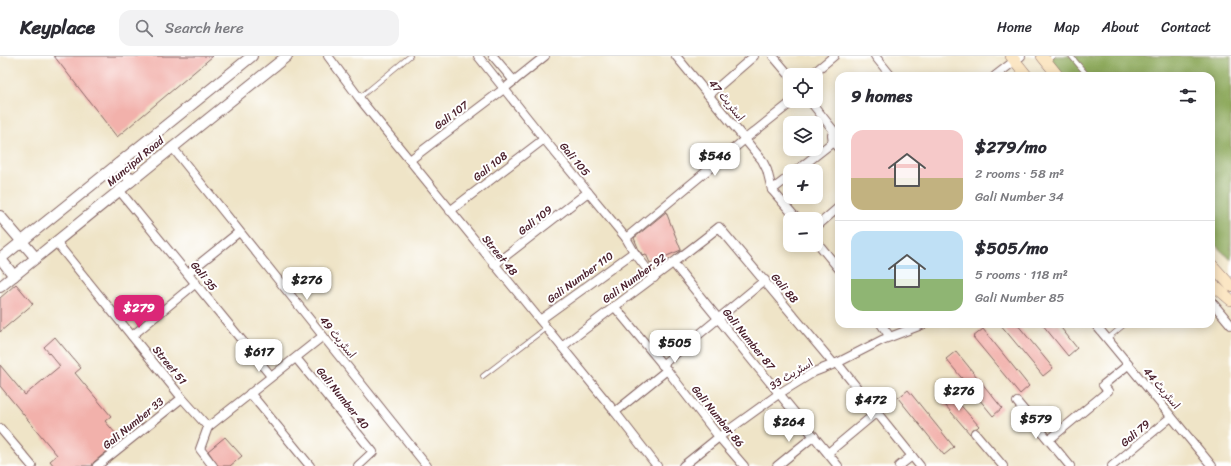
<!DOCTYPE html>
<html lang="en">
<head>
<meta charset="utf-8">
<style>
  :root { --surface:#fff; --page:#f2f2f3; --text:#2b2b33; --muted:#7c7c81; --line:#e1e1e2; --accent:#db2777 }
  body { margin:0; font-family:Sriracha,"Playpen Sans Arabic",sans-serif; background:var(--page); color:var(--text); height:100vh; display:flex; flex-direction:column; font-size:15px; white-space:nowrap }
  * { box-sizing:border-box; margin:0 }
  p { font-size:13px; color:var(--muted) }
  .icon { flex:none; width:22px; height:22px; fill:none; stroke:currentColor; stroke-width:2; stroke-linecap:round; stroke-linejoin:round }
  .map { position:relative; flex:1; overflow:hidden }
  .details { position:absolute; left:835px; top:16px; width:380px; height:256px; display:flex; flex-direction:column; background:var(--surface); border-radius:12px; box-shadow:0 2px 10px #0003 }
  .details>* { flex:none }
  .fabs { position:absolute; left:783px; top:12px; display:grid; gap:8px }
  .fabs a { display:grid; place-items:center; width:40px; height:40px; border-radius:8px; background:var(--surface); box-shadow:0 2px 10px #0003; font-size:20px }
  .price { position:absolute; translate:-50% -34px; padding:0 9px; border-radius:8px; background:#fff; color:#222; font-size:13px; line-height:26px; filter:drop-shadow(0 1px 2px #0008) }
  .price::after { content:''; position:absolute; left:50%; top:24px; width:12px; height:9px; margin-left:-6px; background:inherit; clip-path:polygon(0 0,100% 0,50% 100%) }
  .price.active { background:var(--accent); color:#fff }
  ul { padding:0; list-style:none }
  li { display:flex; align-items:center; gap:12px; height:100px; padding:0 16px }
  li+li { border-top:1px solid var(--line) }
  li span { display:grid; place-items:center; flex:none; width:112px; height:80px; border-radius:12px; color:#555 }
  li>.icon { margin-inline-start:auto }
  span .icon { width:48px; height:48px; fill:#fffc; stroke-width:1 }
  li b { font-size:17px }
  h2 { display:flex; justify-content:space-between; align-items:center; height:48px; padding:0 16px; font-size:17px }
  header { display:flex; align-items:center; gap:24px; box-sizing:border-box; height:56px; padding:0 20px; background:var(--surface); border-bottom:1px solid var(--line) }
  header strong { font-size:19px }
  nav { display:flex; gap:22px; margin-inline-start:auto; font-size:14px }
  .search { width:280px; height:36px; background:var(--page); display:flex; align-items:center; gap:10px; box-sizing:border-box; padding:0 14px; border-radius:12px; color:var(--muted); font-size:15px }
  .map>svg:first-child { display:block }
</style>
</head>
<body>
<header>
<strong>Keyplace</strong>
<div class="search"><svg class="icon" aria-label="search" viewBox="0 0 24 24"><circle cx="10" cy="10" r="6"/><path d="M15 15l6 6"/></svg>Search here</div>
<nav><a>Home</a><a>Map</a><a>About</a><a>Contact</a></nav>
</header>
<div class="map">
<svg width="1231" height="410" viewBox="0 0 1231 410">
  <rect width="100%" height="100%" fill="#fff"/>
  <filter id="ink" filterUnits="userSpaceOnUse"><feTurbulence type="fractalNoise" baseFrequency=".025" numOctaves="2"/><feDisplacementMap in="SourceGraphic" scale="8" xChannelSelector="R" yChannelSelector="G"/><feConvolveMatrix kernelMatrix="1 2 1 2 8 2 1 2 1" color-interpolation-filters="sRGB"/></filter>
  <filter id="wash" filterUnits="userSpaceOnUse"><feTurbulence type="fractalNoise" baseFrequency=".012" numOctaves="4" result="noise"/><feDisplacementMap in="SourceGraphic" scale="16" xChannelSelector="R" yChannelSelector="G"/><feGaussianBlur stdDeviation="0.9" result="paint"/><feColorMatrix in="noise" values="0 0 0 0 0 0 0 0 0 0 0 0 0 0 0 0 0 1.4 0 .05"/><feComposite in="paint" operator="in"/></filter>
  <g filter="url(#wash)">
    <rect width="100%" height="100%" fill="#efe4c7"/>
    <polygon fill="#8da95b" stroke="#6c6443" points="1043,0 1231,0 1231,204 1211,185 1211,20 1060,20"/>
    <g id="blocks">
      <g fill="#f2b1ab">
        <polygon points="54,0 213,0 117,81"/>
        <polygon points="666,156 681,194 650,207 646,198 643,199 639,194 634,182"/>
        <polygon points="16,228 33,248 0,276 0,242"/>
        <polygon points="1000,268 1017,268 1053,312 1043,320"/>
        <polygon points="1042,268 1058,268 1077,292 1068,300"/>
        <polygon points="983,273 1029,330 1020,338 973,281"/>
        <polygon points="55,281 81,312 75,317 111,360 105,365 121,384 94,406 92,410 54,410 50,405 57,399 0,330 0,309 25,339 60,310 44,291"/>
        <polygon points="956,295 1002,352 993,360 946,303"/>
        <polygon points="908,334 954,391 944,399 898,342"/>
        <polygon points="948,335 979,370 977,372 972,373 970,378 939,342"/>
        <polygon points="225,381 242,400 230,410 218,410 208,395"/>
      </g>
    </g>
  </g>
  <g filter="url(#ink)">
    <use href="#blocks" fill-opacity="0" stroke="#846462" stroke-width="1"/>
    <g fill="none" stroke-linecap="round" stroke-linejoin="round">
      <g stroke="#846462" stroke-width="5.5">
        <g id="service">
          <polyline points="1071,0 1088,20"/>
          <polyline points="1047,5 1053,0"/>
          <polyline points="359,42 410,0"/>
          <polyline points="1107,283 1125,268"/>
          <polyline points="483,320 546,272"/>
        </g>
      </g>
      <g stroke="#846462" stroke-width="10">
        <g id="minor">
          <polyline points="328,0 363,47 615,356 657,410"/>
          <polyline points="478,0 544,83 626,182 634,196 654,222"/>
          <polyline points="493,0 514,25"/>
          <polyline points="676,0 762,104 767,114 772,134 797,163"/>
          <polyline points="773,0 790,20"/>
          <polyline points="875,0 891,20"/>
          <polyline points="811,19 834,0"/>
          <polyline points="995,20 1021,0"/>
          <polyline points="709,39 754,0"/>
          <polyline points="810,45 834,75 832,79 833,86 839,93"/>
          <polyline points="172,91 427,410"/>
          <polyline points="410,104 505,32 545,0"/>
          <polyline points="796,115 833,86"/>
          <polyline points="119,134 271,320"/>
          <polyline points="772,134 790,120"/>
          <polyline points="450,155 544,83"/>
          <polyline points="816,171 839,151"/>
          <polyline points="626,182 744,84 793,45"/>
          <polyline points="816,185 839,213"/>
          <polyline points="56,186 182,342 208,371"/>
          <polyline points="673,207 838,410"/>
          <polyline points="494,209 588,136"/>
          <polyline points="188,217 239,176"/>
          <polyline points="1211,245 1231,269"/>
          <polyline points="614,250 667,314 719,381 744,410"/>
          <polyline points="540,264 634,196"/>
          <polyline points="881,268 890,281"/>
          <polyline points="1095,268 1212,410"/>
          <polyline points="132,280 196,227"/>
          <path d="M562,291C614,250 668,212 719,171L833,307"/>
          <polyline points="296,302 373,396 358,410"/>
          <polyline points="837,307 920,410"/>
          <polyline points="662,309 765,224"/>
          <polyline points="250,337 310,410"/>
          <polyline points="1017,346 1070,410"/>
          <polyline points="615,356 667,314"/>
          <polyline points="208,371 323,280"/>
          <polyline points="208,371 200,393 213,410"/>
          <polyline points="0,372 32,410"/>
          <polyline points="975,377 1003,410"/>
          <polyline points="1049,384 1108,335 1103,329 1128,309"/>
          <polyline points="828,397 877,356"/>
          <polyline points="97,410 182,342"/>
          <polyline points="683,410 719,381 780,337 814,316 837,307 882,284 924,268"/>
          <polyline points="777,410 814,380"/>
          <polyline points="899,410 912,400"/>
          <polyline points="1112,410 1171,361"/>
        </g>
      </g>
      <g stroke="#846462" stroke-width="12">
        <g id="tertiary">
          <polyline points="118,108 131,125"/>
          <polyline points="0,160 36,202"/>
          <polyline points="0,202 14,220"/>
          <polyline points="0,203 252,0"/>
          <path d="M0,231C96,154 191,76 287,0"/>
        </g>
      </g>
      <g stroke="#846462" stroke-width="12">
        <g id="secondary">
          <polyline points="1011,0 1027,20"/>
          <polyline points="1042,0 1058,20"/>
          <polyline points="1211,208 1231,230"/>
          <polyline points="1211,227 1231,244"/>
        </g>
      </g>
      <use href="#service" stroke="#fff" stroke-width="4"/>
      <use href="#minor" stroke="#fff" stroke-width="8"/>
      <use href="#tertiary" stroke="#fff" stroke-width="10"/>
      <use href="#secondary" stroke="#fbe6c4" stroke-width="11"/>
    </g>
  </g>
  <g text-anchor="middle" stroke-width="4" stroke-linejoin="round" paint-order="stroke">
    <g font-size="11" fill="#4a1f2b" stroke="#fff">
      <text transform="translate(727 44) rotate(51)" y="4">اسٹریٹ 47</text>
      <text transform="translate(451 59) rotate(-37)" y="4">Gali 107</text>
      <text transform="translate(575 103) rotate(50)" y="4">Gali 105</text>
      <text transform="translate(135 105) rotate(-40)" y="4">Muncipal Road</text>
      <text transform="translate(490 110) rotate(-38)" y="4">Gali 108</text>
      <text transform="translate(535 164) rotate(-38)" y="4">Gali 109</text>
      <text transform="translate(500 199) rotate(51)" y="4">Street 48</text>
      <text transform="translate(204 220) rotate(51)" y="4">Gali 35</text>
      <text transform="translate(580 221) rotate(-36)" y="4">Gali Number 110</text>
      <text transform="translate(634 222) rotate(-36)" y="4">Gali Number 92</text>
      <text transform="translate(785 232) rotate(50)" y="4">Gali 88</text>
      <text transform="translate(338 281) rotate(51)" y="4">اسٹریٹ 49</text>
      <text transform="translate(749 283) rotate(51)" y="4">Gali Number 87</text>
      <text transform="translate(170 309) rotate(51)" y="4">Street 51</text>
      <text transform="translate(791 318) rotate(-31)" y="4">اسٹریٹ 33</text>
      <text transform="translate(1162 332) rotate(50)" y="4">اسٹریٹ 44</text>
      <text transform="translate(343 342) rotate(51)" y="4">Gali Number 40</text>
      <text transform="translate(718 360) rotate(51)" y="4">Gali Number 86</text>
      <text transform="translate(133 367) rotate(-39)" y="4">Gali Number 33</text>
      <text transform="translate(1135 377) rotate(-40)" y="4">Gali 79</text>
    </g>
  </g>
</svg>
<div class="fabs">
<a><svg class="icon" aria-label="locate" viewBox="0 0 24 24"><circle cx="12" cy="12" r="6"/><path d="M12 2v4M12 18v4M2 12h4M18 12h4"/></svg></a>
<a><svg class="icon" aria-label="layers" viewBox="0 0 24 24"><path d="M12 4l9 5-9 5-9-5zM3 14l9 5 9-5"/></svg></a>
<a>+</a>
<a>−</a>
</div>
<b class="price" style="left:715px;top:121px">$546</b>
<b class="price" style="left:307px;top:245px">$276</b>
<b class="price active" style="left:139px;top:273px">$279</b>
<b class="price" style="left:675px;top:308px">$505</b>
<b class="price" style="left:259px;top:317px">$617</b>
<b class="price" style="left:959px;top:356px">$276</b>
<b class="price" style="left:871px;top:365px">$472</b>
<b class="price" style="left:1036px;top:384px">$579</b>
<b class="price" style="left:789px;top:387px">$264</b>
<section class="details">
<h2>9 homes<svg class="icon" aria-label="filters" viewBox="0 0 24 24"><path d="M4 7h16M4 17h16"/><circle cx="9" cy="7" r="2"/><circle cx="15" cy="17" r="2"/></svg></h2>
<ul>
<li><span style="background:linear-gradient(#f6c9c9 60%,#c2b280 0)"><svg class="icon" aria-label="home" viewBox="0 0 24 24"><path d="M3 11l9-7 9 7M6 9v11h12V9"/></svg></span><div><b>$279/mo</b><p>2 rooms · 58 m²</p><p>Gali Number 34</p></div></li>
<li><span style="background:linear-gradient(#bfe0f5 60%,#8fb573 0)"><svg class="icon" aria-label="home" viewBox="0 0 24 24"><path d="M3 11l9-7 9 7M6 9v11h12V9"/></svg></span><div><b>$505/mo</b><p>5 rooms · 118 m²</p><p>Gali Number 85</p></div></li>
</ul>
</section>
</div>
</body>
</html>
